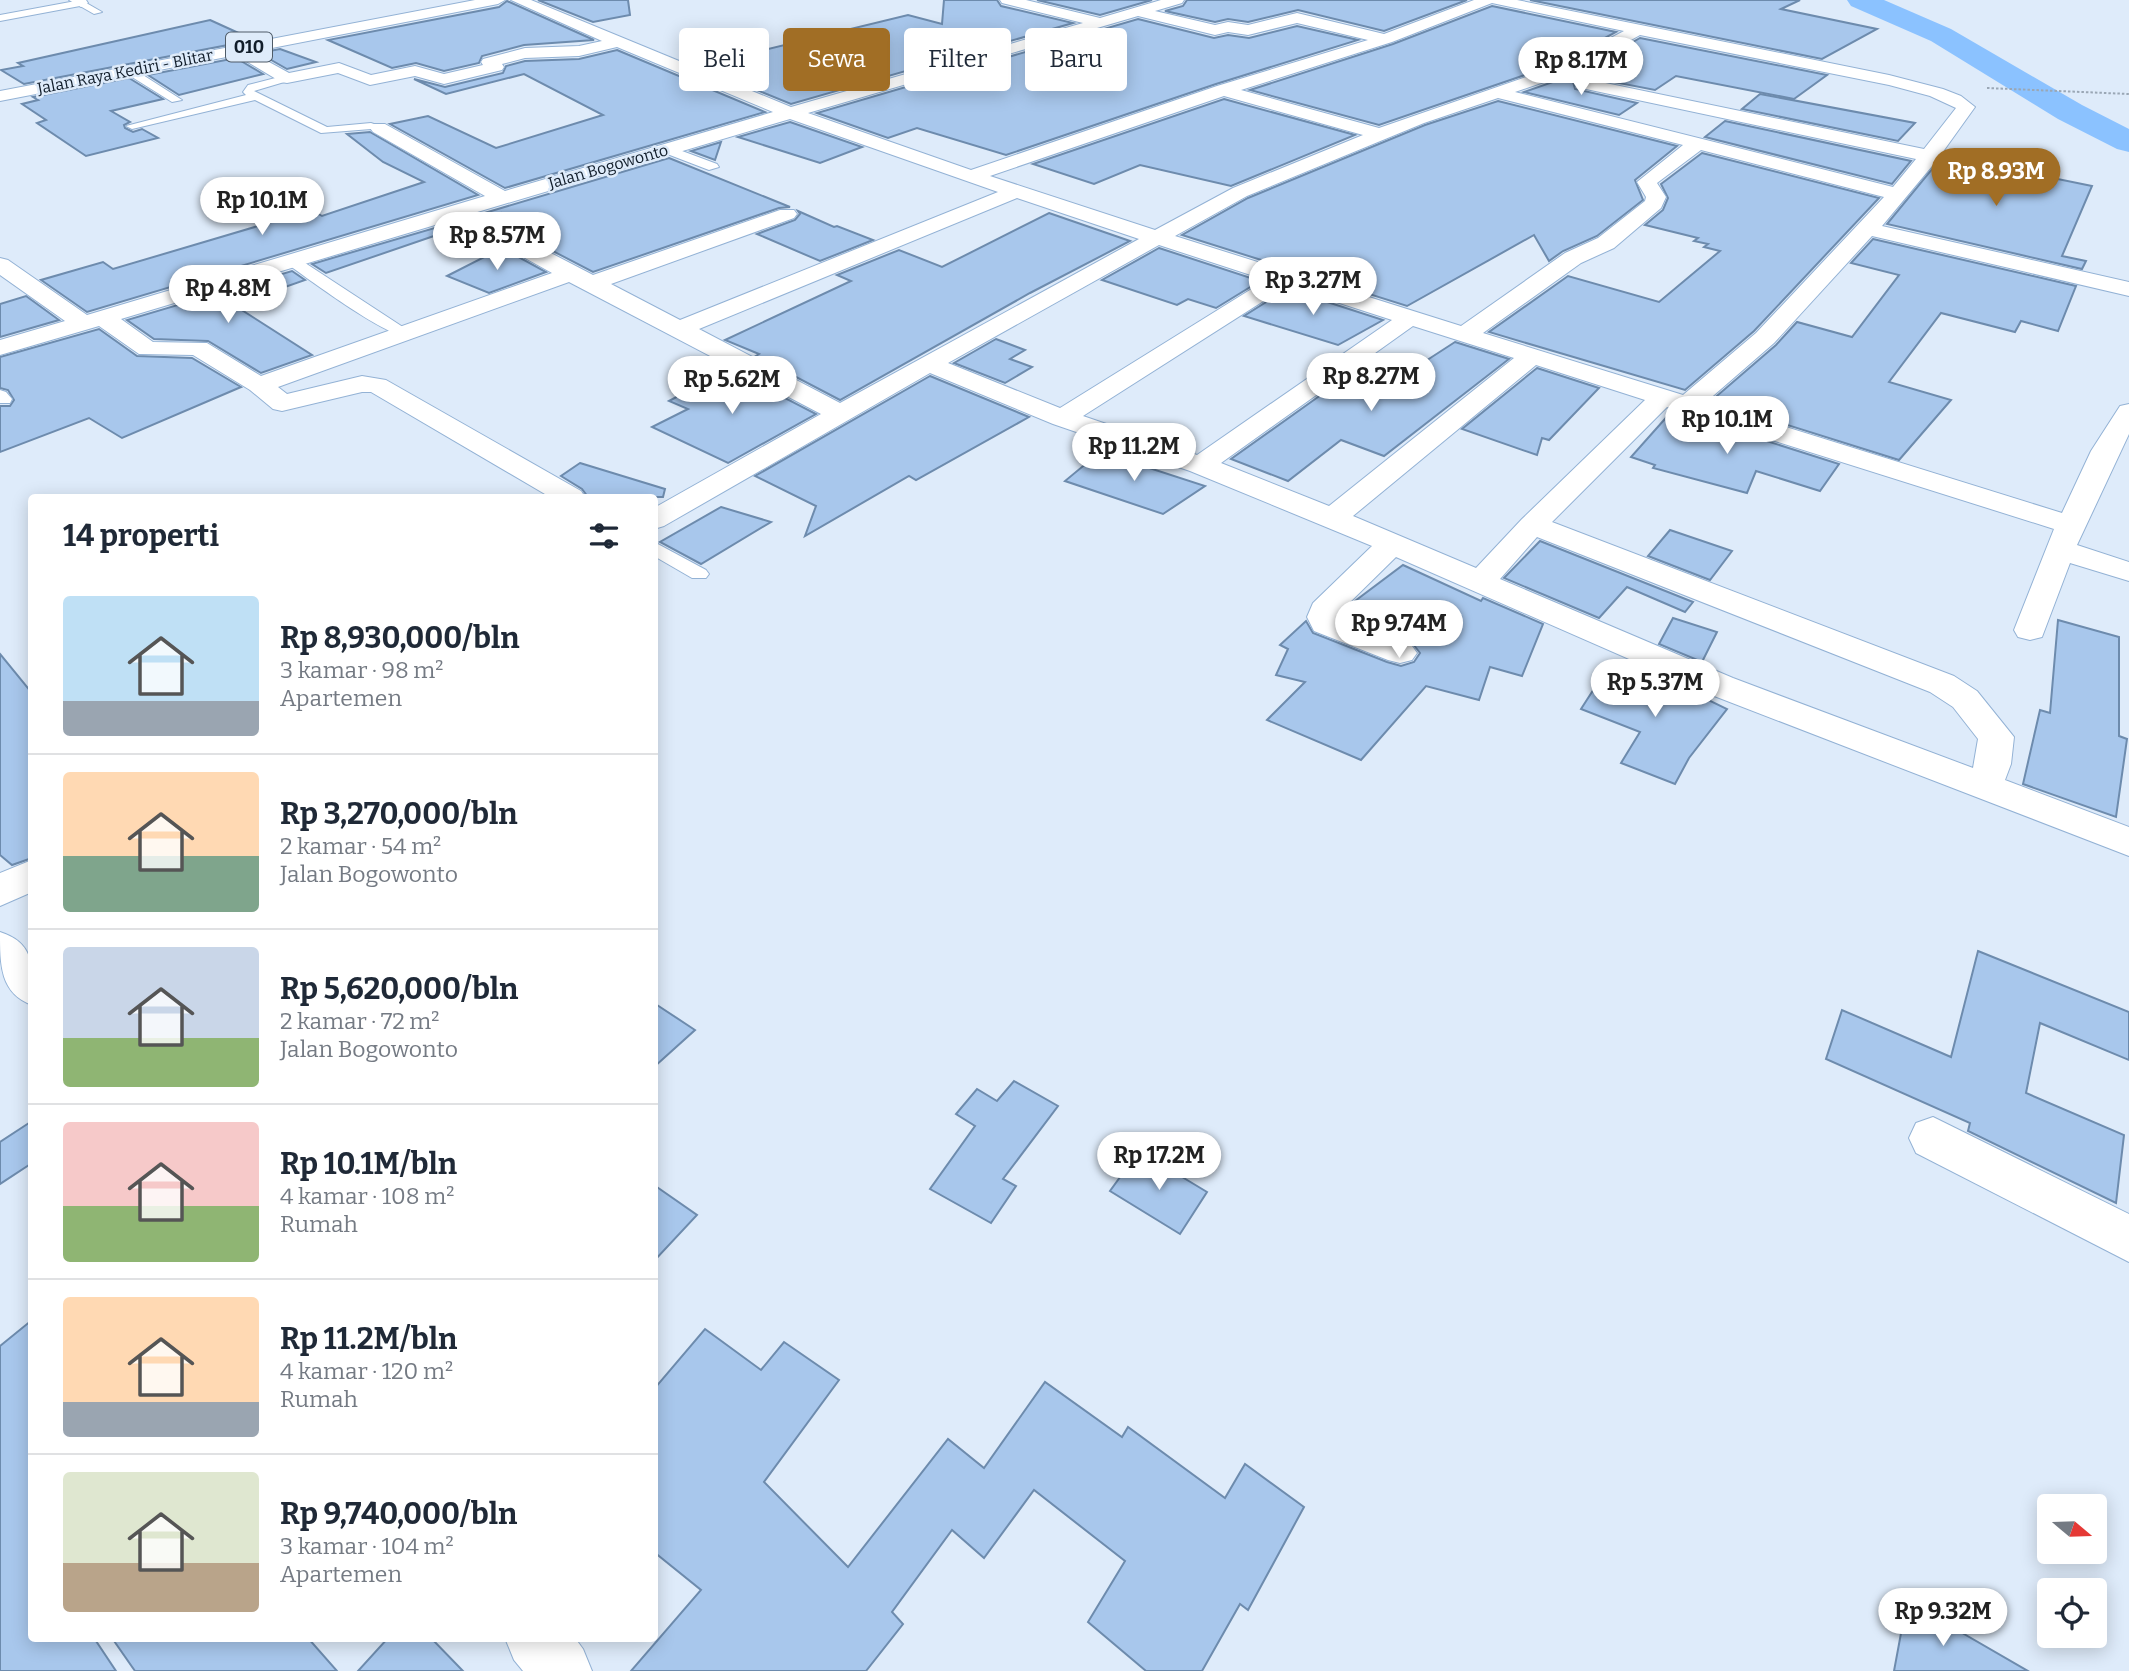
<!DOCTYPE html>
<html lang="id">
<head>
<meta charset="utf-8">
<style>
  :root { --surface:#fff; --page:#f6f6f7; --text:#1f2937; --muted:#747a83; --line:#e0e1e3; --accent:#a16e25 }
  body { margin:0; font-family:Bitter,serif; background:var(--page); color:var(--text); height:100vh; display:flex; flex-direction:column; font-size:26px; white-space:nowrap }
  * { box-sizing:border-box; margin:0 }
  p { font-size:23px; color:var(--muted) }
  .icon { flex:none; width:38px; height:38px; fill:none; stroke:currentColor; stroke-width:2; stroke-linecap:round; stroke-linejoin:round }
  .map { position:relative; flex:1; overflow:hidden }
  .side { position:absolute; left:28px; top:494px; width:630px; height:1148px; display:flex; flex-direction:column; background:var(--surface); border-radius:7px; box-shadow:0 4px 18px #0003 }
  .side>* { flex:none }
  .guide { position:absolute; left:679px; top:28px; width:665px; height:63px; display:flex; gap:14px }
  .needle { width:46px; rotate:109deg }
  .buttons { position:absolute; left:2037px; top:1494px; display:grid; gap:14px }
  .buttons a { display:grid; place-items:center; width:70px; height:70px; border-radius:7px; background:var(--surface); box-shadow:0 4px 18px #0003; font-size:35px }
  .price { position:absolute; translate:-50% -60px; padding:0 16px; border-radius:24px; background:#fff; color:#222; font-size:23px; line-height:46px; filter:drop-shadow(0 2px 4px #0008) }
  .price::after { content:''; position:absolute; left:50%; top:42px; width:21px; height:16px; margin-left:-10px; background:inherit; clip-path:polygon(0 0,100% 0,50% 100%) }
  .price.current { background:var(--accent); color:#fff }
  ul { padding:0; list-style:none }
  li { display:flex; align-items:center; gap:21px; height:175px; padding:0 35px }
  li+li { border-top:2px solid var(--line) }
  li span { display:grid; place-items:center; flex:none; width:196px; height:140px; border-radius:7px; color:#555 }
  li>.icon { margin-inline-start:auto }
  span .icon { width:84px; height:84px; fill:#fffc; stroke-width:1 }
  li b { font-size:30px }
  h2 { display:flex; justify-content:space-between; align-items:center; height:84px; padding:0 35px; font-size:30px }
  .tag { padding:0 24px; border-radius:7px; background:var(--surface); box-shadow:0 4px 18px #0003; font-size:24px; line-height:63px }
  .tag.current { background:var(--accent); color:#fff }
  .map>svg:first-child { display:block }
</style>
</head>
<body>
<div class="map">
<svg width="2129" height="1671" viewBox="0 0 2129 1671">
  <rect width="100%" height="100%" fill="#deebfa"/>
  <g fill="none" stroke-linecap="round" stroke-linejoin="round">
    <polygon fill="#8bc2ff" fill-rule="evenodd" points="1847,0 1884,0 1951,29 2082,105 2129,129 2129,152 2117,149 2058,119 1931,41 1851,6"/>
  </g>
  <g fill="#a8c7ec" stroke="#6d8bad" stroke-width="2">
    <polygon points="538,0 628,0 630,15 593,22"/>
    <polygon points="944,0 997,0 1001,6 1073,23 791,104 698,66 908,15 942,24"/>
    <polygon points="1037,0 1152,0 1100,15"/>
    <polygon points="1187,0 1467,0 1384,31 1298,10 1248,22 1228,19 1215,22 1165,11 1183,6"/>
    <polygon points="1530,0 1800,0 1781,9 1877,29 1822,59"/>
    <polygon points="507,1 594,40 524,45 482,56 479,63 444,71 416,63 392,68 328,40 499,7"/>
    <polygon points="1492,6 1616,32 1557,64 1379,125 1250,90 1393,44"/>
    <polygon points="1138,19 1214,38 1228,35 1249,38 1297,26 1358,40 1216,84 1006,155 917,128 888,138 817,113"/>
    <polygon points="210,20 254,40 24,84 1,70 23,66 18,63"/>
    <polygon points="1640,38 1827,75 1794,99 1676,76 1655,90 1593,78 1589,67"/>
    <polygon points="280,49 316,62 287,69 259,53"/>
    <polygon points="617,50 765,112 505,188 390,124 428,116 496,148 603,115 524,74 446,94 414,79 445,87 503,73 506,66 525,61 579,59"/>
    <polygon points="236,58 263,74 179,95 148,75"/>
    <polygon points="1567,77 1572,78 1575,89 1637,103 1619,115 1524,92"/>
    <polygon points="129,78 163,99 111,111 130,122 124,125 125,128 133,132 142,129 158,138 86,156 37,123 46,120 22,104 38,100 33,97"/>
    <polygon points="1760,94 1915,123 1898,141 1742,109"/>
    <polygon points="1224,99 1355,135 1231,186 1140,165 1094,184 1033,164"/>
    <polygon points="1498,101 1677,146 1635,180 1643,200 1597,236 1563,251 1549,261 1534,235 1407,306 1182,235 1248,198 1425,125"/>
    <polygon points="1725,121 1911,161 1892,184 1705,137"/>
    <polygon points="790,122 862,147 820,163 738,137"/>
    <polygon points="370,132 478,195 87,312 41,280 103,262 113,269 312,210 322,216 424,182 383,162 347,134"/>
    <polygon points="721,142 715,160 691,151"/>
    <polygon points="1946,152 2017,166 2014,170 2092,186 2062,256 2086,261 2082,269 1887,224"/>
    <polygon points="1702,153 1879,198 1754,331 1685,390 1489,332 1568,276 1659,302 1720,251 1704,247 1708,244 1694,241 1698,238 1645,225 1663,210 1668,198 1661,184"/>
    <polygon points="669,158 790,207 779,208 593,272 507,227 501,213 488,218 481,214"/>
    <polygon points="798,211 834,227 837,226 873,240 820,261 757,234 795,220 800,214"/>
    <polygon points="1049,213 1130,241 1030,293 840,400 756,356 759,354 725,340 851,281 837,275 899,250 942,267"/>
    <polygon points="455,222 463,226 326,273 312,264"/>
    <polygon points="1873,239 2076,286 2058,331 2021,321 2015,332 1941,313 1889,382 1951,400 1899,460 1711,401 1776,345 1797,322 1852,337 1899,275 1851,263"/>
    <polygon points="502,248 546,272 489,293 447,276"/>
    <polygon points="1159,248 1260,281 1216,308 1188,299 1177,305 1102,280"/>
    <polygon points="292,271 305,280 234,305 312,355 261,373 208,341 154,339 127,320"/>
    <polygon points="1287,289 1383,320 1338,345 1244,316"/>
    <polygon points="26,296 59,320 0,337 0,304"/>
    <polygon points="99,329 137,356 192,358 241,387 122,438 89,418 0,452 0,406 10,406 14,400 8,390 0,388 0,357"/>
    <polygon points="996,339 1025,350 1010,359 1032,367 1005,383 954,363"/>
    <polygon points="1455,342 1509,359 1384,456 1341,440 1288,481 1231,459 1332,387 1367,399"/>
    <polygon points="1537,368 1599,388 1549,440 1542,438 1537,455 1462,429"/>
    <polygon points="729,369 816,414 728,463 652,427 688,409 669,401"/>
    <polygon points="930,376 1029,417 916,480 909,476 805,536 816,506 755,476"/>
    <polygon points="1672,411 1839,464 1820,491 1756,471 1747,493 1653,468 1655,465 1631,457"/>
    <polygon points="1100,452 1205,486 1163,514 1065,481"/>
    <polygon points="580,463 665,489 663,497 588,497 582,489 561,476"/>
    <polygon points="721,507 771,522 701,564 660,542"/>
    <polygon points="1670,530 1732,551 1710,580 1648,556"/>
    <polygon points="1540,541 1693,602 1685,612 1627,587 1599,618 1504,578"/>
    <polygon points="1403,565 1481,601 1483,598 1543,624 1522,676 1490,667 1479,700 1426,686 1361,760 1267,720 1305,682 1276,675 1288,649 1280,645 1306,621 1313,633 1387,662 1401,666 1414,662 1420,653 1413,644 1342,615 1355,601"/>
    <polygon points="1673,618 1717,632 1702,662 1659,644"/>
    <polygon points="2058,620 2119,637 2119,736 2127,739 2116,817 2023,784 2040,710 2050,713"/>
    <polygon points="0,654 32,693 32,858 12,865 0,855"/>
    <polygon points="1610,664 1641,675 1645,669 1727,709 1689,758 1675,784 1621,763 1640,732 1581,709"/>
    <polygon points="1978,951 2129,1012 2129,1060 2040,1023 2026,1093 2124,1135 2116,1203 1968,1131 1970,1123 1826,1059 1842,1010 1951,1057"/>
    <polygon points="654,1003 695,1030 654,1067"/>
    <polygon points="1014,1081 1058,1106 1003,1179 1016,1186 991,1223 930,1189 975,1126 956,1114 977,1089 997,1101"/>
    <polygon points="32,1121 32,1163 0,1184 0,1142"/>
    <polygon points="1139,1151 1207,1192 1180,1234 1110,1191"/>
    <polygon points="654,1185 697,1215 654,1261"/>
    <polygon points="32,1320 32,1638 94,1638 116,1671 0,1671 0,1346"/>
    <polygon points="705,1329 761,1370 784,1342 839,1380 764,1482 848,1567 948,1439 984,1468 1045,1382 1122,1437 1128,1427 1225,1498 1245,1464 1304,1507 1248,1610 1240,1604 1202,1671 1146,1671 1088,1622 1125,1561 1034,1490 984,1558 952,1530 892,1612 903,1624 866,1671 631,1671 701,1590 654,1552 654,1389"/>
    <polygon points="1907,1601 2028,1671 1894,1671"/>
    <polygon points="112,1638 308,1638 337,1671 135,1671"/>
    <polygon points="388,1638 431,1638 463,1671 358,1671"/>
  </g>
  <g fill="none" stroke-linecap="round" stroke-linejoin="round">
    <g stroke="#93b2d5" stroke-width="2">
      <g id="service">
        <polygon points="81,0 102,12 94,14 80,6 0,21 0,15"/>
        <polygon points="124,68 132,68 182,100 172,102 124,72"/>
        <polygon points="287,75 291,76 291,80 254,91 327,127 371,123 385,128 379,131 371,129 321,133 255,100 132,129 126,126 246,95 243,92 248,85"/>
        <polygon points="666,145 717,164 719,167 709,170 662,152 662,146"/>
        <path d="M291,256L296,257L412,333L409,336C391,341 306,277 286,263V257Z"/>
        <polygon points="0,390 6,392 12,399 10,403 0,403"/>
        <polygon points="654,542 706,570 709,574 706,578 692,578 654,556"/>
      </g>
    </g>
    <g stroke="#93b2d5" stroke-width="2">
      <g id="minor">
        <polygon points="69,0 86,0 88,3 81,7"/>
        <path d="M511,0H531L791,107L1083,23L1002,3L1000,0H1026L1100,18L1161,0H1184L1182,3L1155,11L1215,25L1228,22L1248,25L1297,13L1384,34L1474,0H1517L1889,75L1943,89L1961,96L1975,107L1937,160L1882,226L2129,282V296L1872,236L1774,343L1706,402L2062,513L2091,451L2120,406L2129,404V434L2077,545L2129,562V581L2070,563L2042,637L2030,640L2018,637L2014,630L2054,529L1667,407L1552,522L1954,676L1977,691L2014,737L2011,764L2005,780L2129,827V856L1709,694L1396,557L1340,612L1339,617L1412,646L1417,653L1412,660L1400,663L1388,660L1314,631L1307,617L1313,603L1372,546L1190,471L1053,424L930,373L664,526L654,529V508L821,414L569,282L278,387L287,394L362,376L386,380L581,491L585,497H550L371,392H362L282,411L273,409L250,390L193,355L139,354L99,326L0,355V340L65,321L0,275V258L8,260L87,315L485,196L373,132L370,128L373,124H385L505,191L773,112L617,47L579,56L525,58L502,64L504,67L502,70L444,84L415,76L370,85L338,73L287,83L281,82L226,49L234,44L240,46L289,73L339,63L371,75L415,66L444,74L483,65L481,62L483,59L525,48L579,46L602,41ZM1492,3L1624,31L1558,66L1379,128L1241,90L1392,42ZM1138,16L1215,35L1228,32L1248,35L1297,23L1368,40L1217,86L971,170L808,113ZM1640,35L1889,85L1930,96L1956,108L1924,149L1591,80L1588,69L1581,68ZM1567,74L1574,76L1576,86L1586,89L1916,159L1893,187L1515,92ZM1224,96L1363,135L1233,188L1155,230L990,176ZM1498,98L1683,145L1637,182L1646,197L1645,201L1598,238L1565,253L1461,326L1175,236L1247,196L1424,123ZM790,119L998,192L680,320L611,284L794,218L797,214L794,210H780L593,275L474,213ZM1701,150L1884,197L1756,333L1683,395L1483,333L1581,263L1614,248L1661,208L1666,197L1657,183ZM1017,198L1139,239L840,403L699,329ZM455,219L552,273L261,376L207,343L153,342L121,319ZM1159,245L1266,280L1060,408L948,363ZM1287,286L1392,320L1197,455L1083,416ZM1413,326L1514,358L1329,506L1221,463ZM1536,365L1645,400L1522,519L1476,568L1353,516ZM1537,537L1930,692L1953,707L1978,739L1973,768L1733,678L1500,579Z"/>
        <polygon points="32,860 32,892 0,906 0,873"/>
        <polygon points="1933,1117 2129,1214 2129,1262 1916,1153 1909,1138 1916,1123"/>
      </g>
    </g>
    <g stroke="#93b2d5" stroke-width="2">
      <g id="primary">
        <polygon points="475,0 505,0 498,4 0,101 0,91"/>
        <path d="M0,932C38,944 32,972 32,1005C0,993 0,965 0,932Z"/>
        <polygon points="505,1638 575,1638 583,1649 592,1671 523,1671 514,1660"/>
      </g>
    </g>
    <polyline stroke="#9aa7b5" stroke-width="2" stroke-dasharray="2.5 2" stroke-linecap="butt" points="1987,88 2129,94"/>
    <use href="#service" fill="#fff" fill-rule="evenodd"/>
    <use href="#minor" fill="#fff" fill-rule="evenodd"/>
    <use href="#primary" fill="#fff" fill-rule="evenodd"/>
  </g>
  <g text-anchor="middle" stroke-width="5" stroke-linejoin="round" paint-order="stroke">
    <g font-size="16" fill="#111d2a" stroke="#deebfa">
      <text transform="translate(125 71) rotate(-11)" y="6">Jalan Raya Kediri - Blitar</text>
      <text transform="translate(608 166) rotate(-16)" y="6">Jalan Bogowonto</text>
    </g>
    <rect fill="#deebfa" stroke="#4e5b68" stroke-width="2" x="226" y="32.5" width="46" height="29" rx="5"/>
    <g font-size="18" font-weight="bold" fill="#111d2a">
      <text x="249" y="53">010</text>
    </g>
  </g>
</svg>
<div class="buttons">
<a><svg class="needle" viewBox="-14 -14 28 28"><path d="M0-13l5 13h-10z" fill="#e53935"/><path d="M0 13l5-13h-10z" fill="#747a83"/></svg></a>
<a><svg class="icon" aria-label="locate" viewBox="0 0 24 24"><circle cx="12" cy="12" r="6"/><path d="M12 2v4M12 18v4M2 12h4M18 12h4"/></svg></a>
</div>
<b class="price" style="left:1581px;top:97px">Rp 8.17M</b>
<b class="price current" style="left:1996px;top:208px">Rp 8.93M</b>
<b class="price" style="left:262px;top:237px">Rp 10.1M</b>
<b class="price" style="left:497px;top:272px">Rp 8.57M</b>
<b class="price" style="left:1313px;top:317px">Rp 3.27M</b>
<b class="price" style="left:228px;top:325px">Rp 4.8M</b>
<b class="price" style="left:1371px;top:413px">Rp 8.27M</b>
<b class="price" style="left:732px;top:416px">Rp 5.62M</b>
<b class="price" style="left:1727px;top:456px">Rp 10.1M</b>
<b class="price" style="left:1134px;top:483px">Rp 11.2M</b>
<b class="price" style="left:1399px;top:660px">Rp 9.74M</b>
<b class="price" style="left:1655px;top:719px">Rp 5.37M</b>
<b class="price" style="left:1159px;top:1192px">Rp 17.2M</b>
<b class="price" style="left:1943px;top:1648px">Rp 9.32M</b>
<div class="guide">
<a class="tag">Beli</a>
<a class="tag current">Sewa</a>
<a class="tag">Filter</a>
<a class="tag">Baru</a>
</div>
<section class="side">
<h2>14 properti<svg class="icon" aria-label="filters" viewBox="0 0 24 24"><path d="M4 7h16M4 17h16"/><circle cx="9" cy="7" r="2"/><circle cx="15" cy="17" r="2"/></svg></h2>
<ul>
<li><span style="background:linear-gradient(#bfe0f5 75%,#9aa5b1 0)"><svg class="icon" aria-label="home" viewBox="0 0 24 24"><path d="M3 11l9-7 9 7M6 9v11h12V9"/></svg></span><div><b>Rp 8,930,000/bln</b><p>3 kamar · 98 m²</p><p>Apartemen</p></div></li>
<li><span style="background:linear-gradient(#ffd9b3 60%,#7fa58c 0)"><svg class="icon" aria-label="home" viewBox="0 0 24 24"><path d="M3 11l9-7 9 7M6 9v11h12V9"/></svg></span><div><b>Rp 3,270,000/bln</b><p>2 kamar · 54 m²</p><p>Jalan Bogowonto</p></div></li>
<li><span style="background:linear-gradient(#c9d6e8 65%,#8fb573 0)"><svg class="icon" aria-label="home" viewBox="0 0 24 24"><path d="M3 11l9-7 9 7M6 9v11h12V9"/></svg></span><div><b>Rp 5,620,000/bln</b><p>2 kamar · 72 m²</p><p>Jalan Bogowonto</p></div></li>
<li><span style="background:linear-gradient(#f6c9c9 60%,#8fb573 0)"><svg class="icon" aria-label="home" viewBox="0 0 24 24"><path d="M3 11l9-7 9 7M6 9v11h12V9"/></svg></span><div><b>Rp 10.1M/bln</b><p>4 kamar · 108 m²</p><p>Rumah</p></div></li>
<li><span style="background:linear-gradient(#ffd9b3 75%,#9aa5b1 0)"><svg class="icon" aria-label="home" viewBox="0 0 24 24"><path d="M3 11l9-7 9 7M6 9v11h12V9"/></svg></span><div><b>Rp 11.2M/bln</b><p>4 kamar · 120 m²</p><p>Rumah</p></div></li>
<li><span style="background:linear-gradient(#dfe7d0 65%,#b9a48a 0)"><svg class="icon" aria-label="home" viewBox="0 0 24 24"><path d="M3 11l9-7 9 7M6 9v11h12V9"/></svg></span><div><b>Rp 9,740,000/bln</b><p>3 kamar · 104 m²</p><p>Apartemen</p></div></li>
</ul>
</section>
</div>
</body>
</html>
